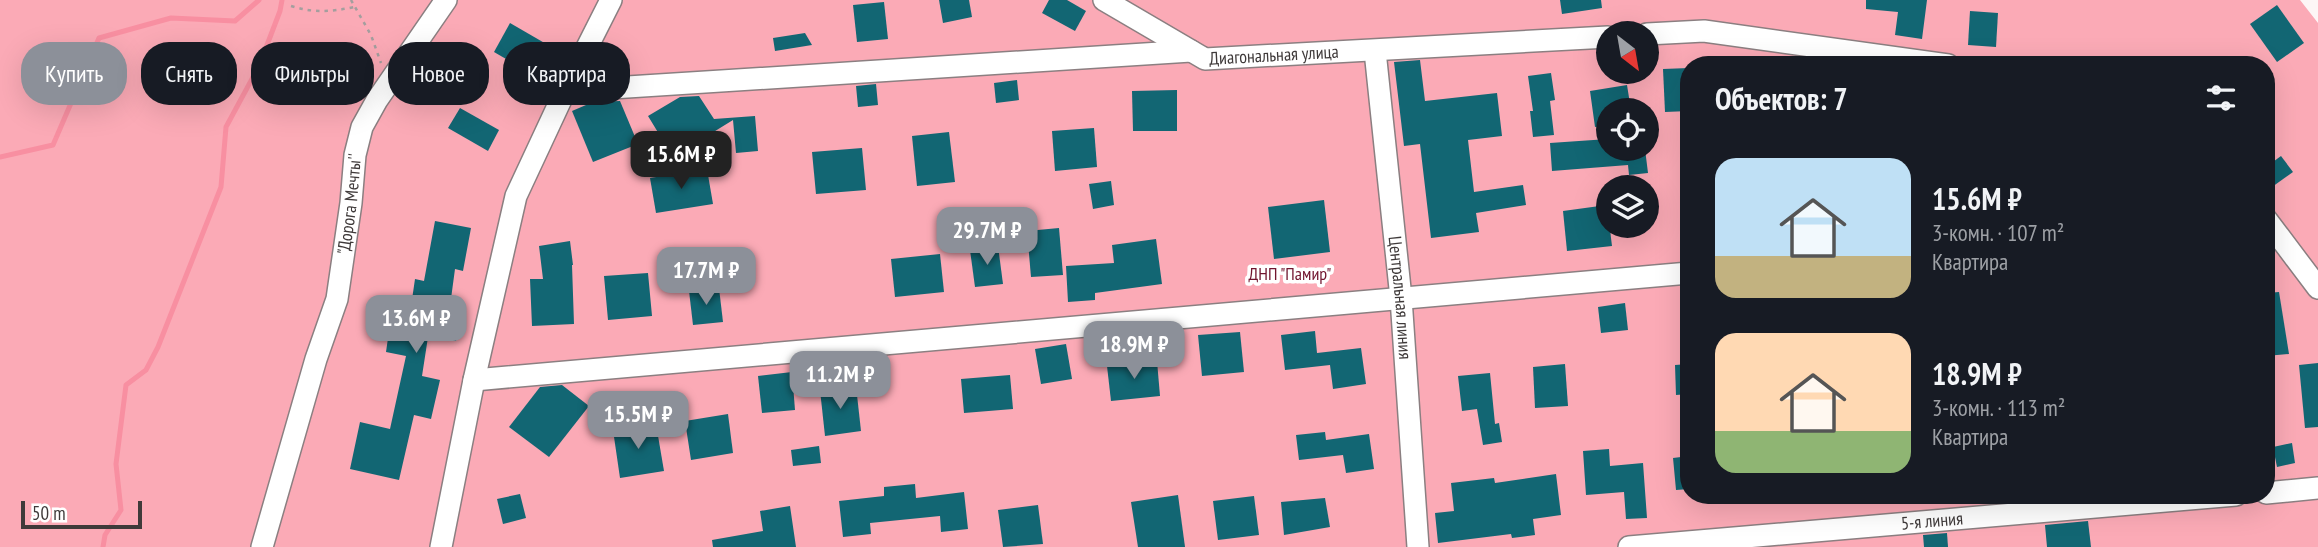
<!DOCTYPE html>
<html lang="ru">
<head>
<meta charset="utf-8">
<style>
  :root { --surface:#171b24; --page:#242831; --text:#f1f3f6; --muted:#9ea1a6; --accent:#8c9099 }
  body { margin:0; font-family:"PT Sans Narrow",sans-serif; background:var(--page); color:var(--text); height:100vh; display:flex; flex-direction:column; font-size:26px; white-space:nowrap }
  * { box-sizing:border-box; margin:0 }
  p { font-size:23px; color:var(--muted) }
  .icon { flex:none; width:38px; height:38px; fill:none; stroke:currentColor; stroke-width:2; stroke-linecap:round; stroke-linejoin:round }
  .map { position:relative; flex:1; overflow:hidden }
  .drawer { position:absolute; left:1680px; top:56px; width:595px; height:448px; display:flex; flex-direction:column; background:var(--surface); border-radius:28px; box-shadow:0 7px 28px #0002 }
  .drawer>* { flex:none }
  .banner { position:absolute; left:21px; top:42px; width:665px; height:63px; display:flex; gap:14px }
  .needle { width:46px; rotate:149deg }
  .buttons { position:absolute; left:1596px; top:21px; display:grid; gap:14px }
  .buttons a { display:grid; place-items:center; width:63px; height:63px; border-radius:50%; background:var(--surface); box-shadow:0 7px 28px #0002; font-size:35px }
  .scale { position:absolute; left:21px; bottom:18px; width:121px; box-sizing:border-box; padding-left:7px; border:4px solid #3f3a3a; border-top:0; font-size:19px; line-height:24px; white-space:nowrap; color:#3f3a3a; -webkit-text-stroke:5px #fff; paint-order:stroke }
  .price { position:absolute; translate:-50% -60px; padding:0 16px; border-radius:14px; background:var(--accent); color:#fff; font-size:23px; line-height:46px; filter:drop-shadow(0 2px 4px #0008) }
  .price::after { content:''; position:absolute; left:50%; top:42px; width:21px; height:16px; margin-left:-10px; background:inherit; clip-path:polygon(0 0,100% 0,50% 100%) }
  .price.current { background:#222; color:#fff }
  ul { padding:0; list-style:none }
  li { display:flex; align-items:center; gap:21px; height:175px; padding:0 35px }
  li span { display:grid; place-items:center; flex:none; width:196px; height:140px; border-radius:21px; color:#555 }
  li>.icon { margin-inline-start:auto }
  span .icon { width:84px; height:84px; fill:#fffc; stroke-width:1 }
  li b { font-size:30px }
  h2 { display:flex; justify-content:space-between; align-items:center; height:84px; padding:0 35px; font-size:30px }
  .chip { padding:0 24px; border-radius:28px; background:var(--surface); box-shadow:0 7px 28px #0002; font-size:24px; line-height:63px }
  .chip.current { background:var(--accent); color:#fff }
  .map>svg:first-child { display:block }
</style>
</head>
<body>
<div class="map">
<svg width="2318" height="547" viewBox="0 0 2318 547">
  <rect width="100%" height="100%" fill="#fdf6f6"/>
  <path fill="#fbaab6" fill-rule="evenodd" d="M0,0H2300L2318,23V547H0ZM1608,33H1647V72H1608ZM1689,65H2266V495H1689ZM1608,110H1647V149H1608ZM1608,187H1647V226H1608Z"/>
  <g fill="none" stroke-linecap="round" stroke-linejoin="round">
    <g stroke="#f88fa1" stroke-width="5">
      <polyline points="0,157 53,145 99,38 171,18 235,21 259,0"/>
      <polyline points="103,547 105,535 121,510 116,464 126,385 146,370 158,347 221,187 226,127 259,66 280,11 282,0"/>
    </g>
  </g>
  <g fill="#126673">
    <polygon points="939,0 969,0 972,17 943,23"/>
    <polygon points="1049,0 1067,0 1086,11 1075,31 1042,13"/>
    <polygon points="1560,0 1601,0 1602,8 1562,14"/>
    <polygon points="1866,0 1927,0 1922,39 1895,35 1898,12 1866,9"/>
    <polygon points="884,2 888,39 857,42 853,5"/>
    <polygon points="2277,5 2304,43 2277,62 2250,24"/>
    <polygon points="1970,11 1998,13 1996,47 1968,45"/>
    <polygon points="510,23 548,45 532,74 494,52"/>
    <polygon points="805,33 812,45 775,51 773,38"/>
    <polygon points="1420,60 1425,101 1497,93 1502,136 1468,140 1474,192 1523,185 1526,205 1476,213 1479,232 1431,238 1420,144 1404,146 1394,62"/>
    <polygon points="1689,68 1689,111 1665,112 1663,69"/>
    <polygon points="1551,73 1555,100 1550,101 1554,135 1533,137 1530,111 1533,111 1528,76"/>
    <polygon points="1017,80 1019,100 996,103 994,83"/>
    <polygon points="876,84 878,105 858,107 856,86"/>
    <polygon points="1627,85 1631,110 1608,110 1608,125 1595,127 1590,91"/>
    <polygon points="1177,90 1177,131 1133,131 1132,91"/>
    <polygon points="699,96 714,119 755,116 758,151 736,153 733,120 673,157 648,116 680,97"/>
    <polygon points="620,101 638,144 593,162 572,111 593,102"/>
    <polygon points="460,108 499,130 488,151 448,128"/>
    <polygon points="1094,128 1097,167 1055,171 1052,131"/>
    <polygon points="949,132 955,182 917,186 912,136"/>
    <polygon points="1608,139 1608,149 1645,149 1648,173 1629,175 1628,165 1552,171 1550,143"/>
    <polygon points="862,148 866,190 816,194 812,152"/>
    <polygon points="2281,156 2293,172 2272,187 2266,179 2266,167"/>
    <polygon points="707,169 713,204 656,213 650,178"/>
    <polygon points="1111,181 1114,205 1093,209 1089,184"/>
    <polygon points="1324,200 1330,252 1274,259 1268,207"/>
    <polygon points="1607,205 1612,246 1567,251 1563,211"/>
    <polygon points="435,221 471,228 463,271 455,269 448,321 459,323 456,341 428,337 422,376 440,380 431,419 414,415 399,480 350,469 360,422 390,429 406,356 386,352 390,324 408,327 415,279 424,281"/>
    <polygon points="1059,228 1063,275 1031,277 1027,231"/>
    <polygon points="1156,239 1162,284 1095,293 1095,300 1068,302 1066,266 1114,263 1112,245"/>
    <polygon points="570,241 573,265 572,265 574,324 532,326 530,279 543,279 539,246"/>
    <polygon points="998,246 1003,284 975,287 970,250"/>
    <polygon points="940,254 944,292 895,297 891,259"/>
    <polygon points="648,273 652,316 608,320 604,276"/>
    <polygon points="719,288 723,322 693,325 689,291"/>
    <polygon points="2279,292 2289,354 2266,356 2266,293"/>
    <polygon points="1625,303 1628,330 1601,333 1598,307"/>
    <polygon points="1315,331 1317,353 1361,348 1366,384 1333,389 1330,365 1285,370 1281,335"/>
    <polygon points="1240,332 1244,372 1202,376 1198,335"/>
    <polygon points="1066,344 1072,379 1041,384 1035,349"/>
    <polygon points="1157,361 1160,396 1111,401 1107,366"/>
    <polygon points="2318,363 2318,427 2305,428 2299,365"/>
    <polygon points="1565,364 1568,406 1535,408 1533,367"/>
    <polygon points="1689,364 1689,394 1676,395 1675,365"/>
    <polygon points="792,372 795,410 762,413 758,376"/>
    <polygon points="1490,373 1495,424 1499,423 1502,442 1483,445 1477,409 1462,411 1458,376"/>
    <polygon points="1010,375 1013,409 964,413 961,379"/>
    <polygon points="562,385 589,406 549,457 509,427 540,387"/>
    <polygon points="856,386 861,431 825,436 820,390"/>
    <polygon points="728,414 733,453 691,460 685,421"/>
    <polygon points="656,424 664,471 620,478 613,430"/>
    <polygon points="1325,432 1326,440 1369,434 1374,469 1346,473 1343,455 1299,460 1296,435"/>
    <polygon points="2292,443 2295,463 2277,467 2273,447"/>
    <polygon points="819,446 821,463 793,466 791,450"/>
    <polygon points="1609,449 1610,466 1643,463 1647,518 1626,519 1624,492 1586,495 1583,451"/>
    <polygon points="1689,456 1689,489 1676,490 1673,458"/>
    <polygon points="1556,474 1561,515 1533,519 1535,535 1512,538 1511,534 1438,543 1435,513 1454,511 1451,483 1494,478 1495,483"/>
    <polygon points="915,484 916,498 964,492 968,529 941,532 940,516 870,523 871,534 843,537 839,501 884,496 884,487"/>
    <polygon points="520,494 526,518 503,524 497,499"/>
    <polygon points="1178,495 1185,547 1138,547 1131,502"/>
    <polygon points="1254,496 1259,535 1218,540 1213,501"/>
    <polygon points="1325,498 1330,527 1284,535 1281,502"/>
    <polygon points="1038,505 1043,544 1003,547 998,510"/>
    <polygon points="790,506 796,547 713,547 712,540 763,531 760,511"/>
    <polygon points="2088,521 2091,547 2047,547 2045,525"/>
    <polygon points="1947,533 1948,547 1924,547 1923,535"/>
  </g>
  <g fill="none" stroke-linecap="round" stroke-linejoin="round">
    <g stroke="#8b7f81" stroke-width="24">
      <g id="minor">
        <path id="s1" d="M1104,0L1205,59L1608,37"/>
        <polyline points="1647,34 1704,31 1948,65"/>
        <path id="s2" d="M1375,51L1401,298L1418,547"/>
        <polyline points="565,91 1191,51"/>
        <polyline points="2266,219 2318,288"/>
        <polyline points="474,380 1689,273"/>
        <polyline points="2266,493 2318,488"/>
        <path id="s3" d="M262,547L316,359L337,299L351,203L355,155L362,127L377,100L446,0"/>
        <polyline points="441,547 474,380 516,196 565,91 611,0"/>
        <path id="s4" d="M1629,547L2236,495"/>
      </g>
    </g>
    <g stroke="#a49e9e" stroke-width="2.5" stroke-dasharray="3.5 5" stroke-linecap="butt">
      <polyline points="351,0 371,35 381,63"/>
      <path d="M291,6C313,13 331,12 354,7"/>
    </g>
    <use href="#minor" stroke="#fff" stroke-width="21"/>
  </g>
  <g text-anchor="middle" stroke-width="7" stroke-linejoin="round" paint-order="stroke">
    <g font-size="18" fill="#3f3a3a" stroke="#fff">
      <text dy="6" stroke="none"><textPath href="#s1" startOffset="186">Диагональная улица</textPath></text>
      <text dy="6" stroke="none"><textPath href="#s3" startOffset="355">"Дорога Мечты''</textPath></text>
      <text dy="6" stroke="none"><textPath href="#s2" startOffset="248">Центральная линия</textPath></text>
      <text dy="6" stroke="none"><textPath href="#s4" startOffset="304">5-я линия</textPath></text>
    </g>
    <g font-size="18" fill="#71152f" stroke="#fff">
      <text x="1290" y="280">ДНП "Памир"</text>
    </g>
  </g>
</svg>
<div class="buttons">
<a><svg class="needle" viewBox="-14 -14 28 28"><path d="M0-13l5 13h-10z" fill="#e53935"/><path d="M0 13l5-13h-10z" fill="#9ea1a6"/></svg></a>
<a><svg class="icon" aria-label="locate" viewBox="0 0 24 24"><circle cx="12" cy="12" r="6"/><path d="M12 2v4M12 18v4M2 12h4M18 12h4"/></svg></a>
<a><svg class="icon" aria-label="layers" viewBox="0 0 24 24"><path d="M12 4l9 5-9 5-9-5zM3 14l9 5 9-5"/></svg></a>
</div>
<div class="scale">50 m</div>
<b class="price current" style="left:681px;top:191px">15.6M ₽</b>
<b class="price" style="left:987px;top:267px">29.7M ₽</b>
<b class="price" style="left:706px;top:307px">17.7M ₽</b>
<b class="price" style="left:416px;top:355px">13.6M ₽</b>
<b class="price" style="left:1134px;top:381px">18.9M ₽</b>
<b class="price" style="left:840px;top:411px">11.2M ₽</b>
<b class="price" style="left:638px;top:451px">15.5M ₽</b>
<div class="banner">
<a class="chip current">Купить</a>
<a class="chip">Снять</a>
<a class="chip">Фильтры</a>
<a class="chip">Новое</a>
<a class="chip">Квартира</a>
</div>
<section class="drawer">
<h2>Объектов: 7<svg class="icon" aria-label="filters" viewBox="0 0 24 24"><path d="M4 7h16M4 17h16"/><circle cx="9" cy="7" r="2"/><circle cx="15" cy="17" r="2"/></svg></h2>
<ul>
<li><span style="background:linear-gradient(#bfe0f5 70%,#c2b280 0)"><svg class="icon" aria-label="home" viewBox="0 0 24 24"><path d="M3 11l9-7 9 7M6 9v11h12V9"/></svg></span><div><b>15.6M ₽</b><p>3-комн. · 107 m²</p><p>Квартира</p></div></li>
<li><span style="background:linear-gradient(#ffd9b3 70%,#8fb573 0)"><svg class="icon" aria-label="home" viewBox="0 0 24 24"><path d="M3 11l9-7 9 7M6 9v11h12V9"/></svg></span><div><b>18.9M ₽</b><p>3-комн. · 113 m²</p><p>Квартира</p></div></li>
</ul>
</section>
</div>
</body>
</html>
